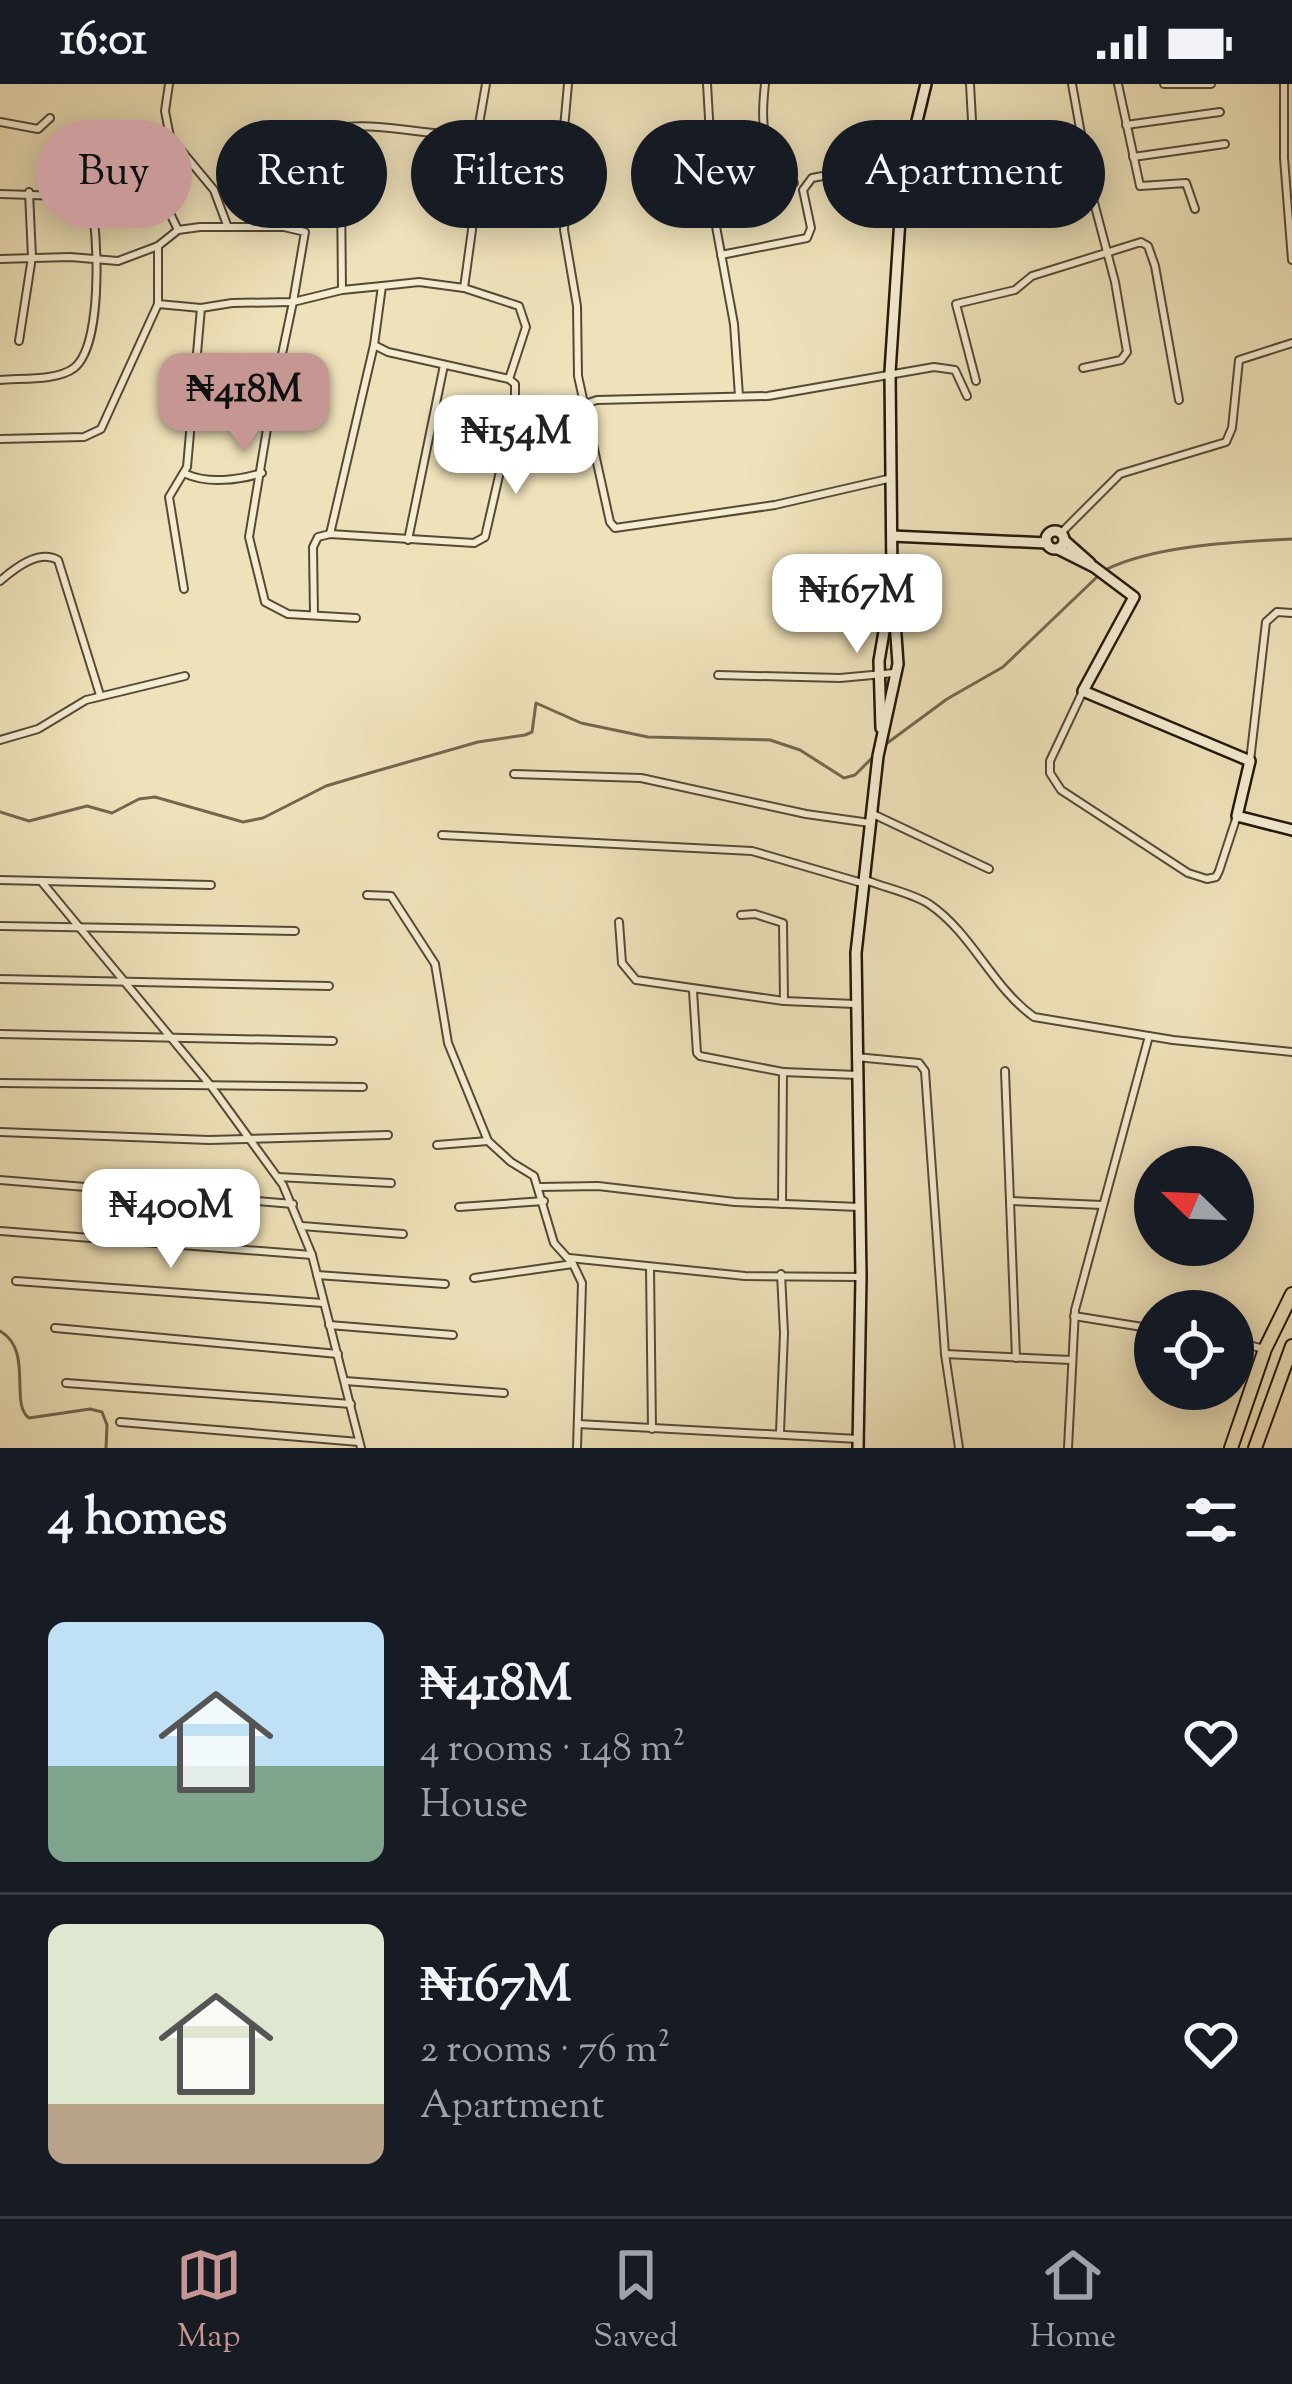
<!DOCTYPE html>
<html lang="en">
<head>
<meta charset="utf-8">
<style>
  :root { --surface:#171b24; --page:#242831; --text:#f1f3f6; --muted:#9ea1a6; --line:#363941; --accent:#c59692 }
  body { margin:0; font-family:"Sorts Mill Goudy",serif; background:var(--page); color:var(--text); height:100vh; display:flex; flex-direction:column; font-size:45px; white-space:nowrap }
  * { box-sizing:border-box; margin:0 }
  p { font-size:39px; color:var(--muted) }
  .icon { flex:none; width:66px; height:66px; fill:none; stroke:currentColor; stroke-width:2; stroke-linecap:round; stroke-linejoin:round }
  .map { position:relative; height:1364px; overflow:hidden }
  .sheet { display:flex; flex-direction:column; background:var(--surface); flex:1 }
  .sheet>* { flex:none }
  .top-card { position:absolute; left:36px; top:36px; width:1221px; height:108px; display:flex; gap:24px }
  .needle { width:78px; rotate:293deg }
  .fabs { position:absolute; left:1134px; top:1062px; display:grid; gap:24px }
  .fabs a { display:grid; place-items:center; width:120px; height:120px; border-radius:50%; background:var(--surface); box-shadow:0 6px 30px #0003; font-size:60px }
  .price { position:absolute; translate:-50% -102px; padding:0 27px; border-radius:24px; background:#fff; color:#222; font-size:39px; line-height:78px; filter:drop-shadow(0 3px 6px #0008) }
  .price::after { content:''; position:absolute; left:50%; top:72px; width:36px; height:27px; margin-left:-18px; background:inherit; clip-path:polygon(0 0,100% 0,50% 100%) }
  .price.on { background:var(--accent); color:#111 }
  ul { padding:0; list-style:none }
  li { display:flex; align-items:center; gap:36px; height:300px; padding:0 48px }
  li+li { border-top:3px solid var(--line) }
  li span { display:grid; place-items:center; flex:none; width:336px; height:240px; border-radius:18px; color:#555 }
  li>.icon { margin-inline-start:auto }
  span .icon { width:144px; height:144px; fill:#fffc; stroke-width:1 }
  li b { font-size:51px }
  h2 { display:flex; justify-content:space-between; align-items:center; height:144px; padding:0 48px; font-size:51px }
  .pill { padding:0 42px; border-radius:54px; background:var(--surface); box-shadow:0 6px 30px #0003; font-size:42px; line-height:108px }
  .pill.on { background:var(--accent); color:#111 }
  .status { display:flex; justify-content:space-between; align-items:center; height:84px; padding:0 60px; background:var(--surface); direction:ltr }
  .status svg { height:33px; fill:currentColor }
  .tabs { display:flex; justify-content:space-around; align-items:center; height:168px; border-top:3px solid var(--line); background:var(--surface); font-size:33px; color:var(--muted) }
  .tabs a { display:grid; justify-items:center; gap:6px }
  .tabs .on { color:var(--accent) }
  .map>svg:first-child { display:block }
</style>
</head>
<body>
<div class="status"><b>16:01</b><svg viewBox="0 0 49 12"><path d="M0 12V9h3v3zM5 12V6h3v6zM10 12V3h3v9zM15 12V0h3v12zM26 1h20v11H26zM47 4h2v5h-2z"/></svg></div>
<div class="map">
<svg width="1292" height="1364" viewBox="0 0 1292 1364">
  <rect width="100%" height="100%" fill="#efe2ba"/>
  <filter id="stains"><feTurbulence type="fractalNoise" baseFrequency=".00167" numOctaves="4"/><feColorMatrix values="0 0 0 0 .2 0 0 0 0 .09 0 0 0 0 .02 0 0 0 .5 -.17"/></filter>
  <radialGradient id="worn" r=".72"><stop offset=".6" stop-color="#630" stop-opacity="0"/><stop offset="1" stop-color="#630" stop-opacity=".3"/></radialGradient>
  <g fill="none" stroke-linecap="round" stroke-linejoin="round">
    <g stroke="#736750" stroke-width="3">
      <path d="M1105,486C1155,461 1237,458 1292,455"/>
      <polyline points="886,660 947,615 1003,583 1098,492"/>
      <polyline points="0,728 29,737 87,722 112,729 139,715 155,713 243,738 263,734 326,702 373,688 478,658 525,651 532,648 536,619 581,639 648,653 770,656 800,666 844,694 855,691 875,671"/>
      <path d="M0,1247C34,1266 9,1320 29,1334L90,1325L102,1328L107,1341L106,1364"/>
    </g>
    <g stroke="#554a36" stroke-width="10">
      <g id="street">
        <polyline points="169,0 165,27 170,53 214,106 227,141"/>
        <polyline points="486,0 473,74 472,146 464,204 519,222 526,243 509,295"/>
        <polyline points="568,0 562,67 566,110 564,146 577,222 578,292 610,438 615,444 775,421 892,394"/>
        <polyline points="707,0 715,137 734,240 739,312"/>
        <path d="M765,0C760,44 762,68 794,99"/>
        <polyline points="970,0 974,73 982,112"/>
        <polyline points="1072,0 1092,111 1115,198 1127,268 1121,276 1083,284"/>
        <polyline points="1118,0 1140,102 1186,99 1195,125"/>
        <polyline points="1164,0 1211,0"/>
        <polyline points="1284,0 1284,74 1292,176"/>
        <polyline points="0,38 38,45 50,34"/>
        <polyline points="1126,41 1220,28"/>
        <polyline points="1133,73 1225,60"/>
        <polyline points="148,99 167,123 178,146"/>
        <polyline points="1,110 92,113 148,99 192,80"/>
        <polyline points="1011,133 1092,111"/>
        <polyline points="721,171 807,154 811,144 803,106 812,94 839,89 906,93"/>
        <polyline points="0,175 70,173 118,177 158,162 178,146 200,143 284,143 305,148 293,218 232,219 201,224 187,383 169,413 184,505"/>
        <path d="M342,206L341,105L346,43C389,39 434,54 477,50"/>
        <polyline points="158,220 201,224"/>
        <polyline points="19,257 32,173 29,108"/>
        <path d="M0,296C21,294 57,297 74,284C106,259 98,127 86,91"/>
        <polyline points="976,297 956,220 1015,206 1032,192 1141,158 1148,162 1155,182 1179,316"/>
        <polyline points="585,320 597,316 768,312 934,283 955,286 967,312"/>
        <polyline points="511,337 588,334"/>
        <polyline points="0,355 84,353 101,345 158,220 158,162"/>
        <path d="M186,390C208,400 239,396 262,389"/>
        <polyline points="1061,449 1120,390 1226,358 1232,344 1239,276 1292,259"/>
        <polyline points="330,450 374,261 382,202 419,198 464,204"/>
        <polyline points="408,456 444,281"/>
        <path d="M0,497C15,484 39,465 58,476L100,611"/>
        <polyline points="314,531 313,463 318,453 330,450 474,459 485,453 515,322 515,300 509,295 388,268 374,261"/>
        <polyline points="356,534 288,530 265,518 249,453 270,327 293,218 342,206 382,202"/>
        <polyline points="718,591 840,594 894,589"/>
        <polyline points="1083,607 1050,677 1050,689 1061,706 1188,789 1207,795 1216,793 1219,787 1237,732"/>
        <polyline points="0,656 38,645 86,616 185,592"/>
        <polyline points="1250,677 1266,538 1277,528 1292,529"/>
        <polyline points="514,690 641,694 806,730 870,739"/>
        <polyline points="873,730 989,785"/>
        <polyline points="442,751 752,767 862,799"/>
        <polyline points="0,796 211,801"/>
        <path d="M866,796C885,804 912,809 929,820C972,849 992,903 1034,933L1173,956L1292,968"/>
        <polyline points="41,797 211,1002 283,1101 312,1171 361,1364"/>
        <polyline points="367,811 391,812 435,880 448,959 488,1057 511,1078 534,1092 554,1159 573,1180 582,1199 577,1364"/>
        <polyline points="741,831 755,830 783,839 784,917"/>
        <polyline points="619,838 622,879 636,896 784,917 855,920"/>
        <polyline points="0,842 295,847"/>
        <polyline points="0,895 329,902"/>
        <polyline points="693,907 697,969 700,972 783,988"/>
        <polyline points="0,950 333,957"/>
        <polyline points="856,973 919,979 925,987 945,1270 959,1364"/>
        <polyline points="1005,987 1016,1274"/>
        <polyline points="0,999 363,1003"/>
        <polyline points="0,1048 209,1056 388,1051"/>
        <polyline points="437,1061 488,1057"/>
        <polyline points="278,1093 391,1099"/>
        <polyline points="0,1096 293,1120"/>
        <polyline points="540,1103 598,1102 735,1118 859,1123"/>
        <polyline points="1011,1117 1102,1121"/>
        <polyline points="782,1120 783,988 857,991"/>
        <polyline points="459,1123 544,1117"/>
        <polyline points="302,1142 403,1150"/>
        <polyline points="0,1147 312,1171"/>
        <polyline points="569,1174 745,1192 861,1193"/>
        <polyline points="650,1183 652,1345"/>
        <polyline points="317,1191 445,1200"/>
        <polyline points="474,1194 573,1180"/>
        <polyline points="16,1197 323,1219"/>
        <polyline points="1074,1232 1155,1245"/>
        <polyline points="329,1241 453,1251"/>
        <polyline points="55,1244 338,1270"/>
        <polyline points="1233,1257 1264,1265"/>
        <polyline points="945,1270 1071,1276"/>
        <polyline points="345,1297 504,1309"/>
        <polyline points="66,1299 351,1320"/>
        <polyline points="120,1338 359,1358"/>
        <polyline points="578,1340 858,1355"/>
        <polyline points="780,1348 784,1249 781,1190"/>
        <polyline points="1068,1364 1075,1226 1149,952"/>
      </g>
    </g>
    <g stroke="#22170a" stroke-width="14">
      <g id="secondary">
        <circle cx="1055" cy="456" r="9"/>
        <polyline points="892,452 1047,459"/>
        <polyline points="1064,456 1090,479"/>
        <polyline points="1058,465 1094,483 1134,513 1083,607 1250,677 1237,732 1292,746"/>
        <polyline points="881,644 879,577 890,512"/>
        <polyline points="858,1364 861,1193 856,869 878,672 898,580 892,494 890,288 900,135 908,74 926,0"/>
      </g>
    </g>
    <g stroke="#22170a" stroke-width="16">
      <g id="highway">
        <polyline points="1231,1364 1265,1265 1292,1210"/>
        <polyline points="1255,1364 1292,1262"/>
      </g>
    </g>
    <use href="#street" stroke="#f5ecd2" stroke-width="6"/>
    <use href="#secondary" stroke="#f5ecd2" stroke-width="9"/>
    <use href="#highway" stroke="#efe2ba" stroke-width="12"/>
  </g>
  <rect width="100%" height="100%" filter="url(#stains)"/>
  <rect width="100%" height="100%" fill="url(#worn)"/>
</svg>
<div class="fabs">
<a><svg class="needle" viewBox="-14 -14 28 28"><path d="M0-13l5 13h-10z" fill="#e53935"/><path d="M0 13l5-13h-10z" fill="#9ea1a6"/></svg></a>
<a><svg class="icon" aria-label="locate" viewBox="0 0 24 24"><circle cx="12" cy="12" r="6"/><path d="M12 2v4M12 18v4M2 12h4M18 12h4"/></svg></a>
</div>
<b class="price on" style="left:244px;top:371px">₦418M</b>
<b class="price" style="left:516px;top:413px">₦154M</b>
<b class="price" style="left:857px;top:572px">₦167M</b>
<b class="price" style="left:171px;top:1187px">₦400M</b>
<div class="top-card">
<a class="pill on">Buy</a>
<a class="pill">Rent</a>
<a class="pill">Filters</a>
<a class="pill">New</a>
<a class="pill">Apartment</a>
</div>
</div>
<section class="sheet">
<h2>4 homes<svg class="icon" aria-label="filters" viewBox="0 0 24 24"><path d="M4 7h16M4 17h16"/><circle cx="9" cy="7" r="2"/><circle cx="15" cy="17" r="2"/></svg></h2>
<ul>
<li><span style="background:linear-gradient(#bfe0f5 60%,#7fa58c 0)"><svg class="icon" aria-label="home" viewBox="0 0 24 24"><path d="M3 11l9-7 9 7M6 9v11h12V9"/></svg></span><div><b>₦418M</b><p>4 rooms · 148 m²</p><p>House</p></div><svg class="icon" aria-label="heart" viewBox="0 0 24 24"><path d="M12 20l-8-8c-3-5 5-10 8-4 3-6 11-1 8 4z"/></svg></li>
<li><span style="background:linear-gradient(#dfe7d0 75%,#b9a48a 0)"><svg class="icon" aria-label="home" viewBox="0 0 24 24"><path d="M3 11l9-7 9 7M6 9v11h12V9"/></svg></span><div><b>₦167M</b><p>2 rooms · 76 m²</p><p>Apartment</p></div><svg class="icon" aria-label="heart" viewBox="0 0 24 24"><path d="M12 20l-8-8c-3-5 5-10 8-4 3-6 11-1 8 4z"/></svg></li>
</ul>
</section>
<nav class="tabs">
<a class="on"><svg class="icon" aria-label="map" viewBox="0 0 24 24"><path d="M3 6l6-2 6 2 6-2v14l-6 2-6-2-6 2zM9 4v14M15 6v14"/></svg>Map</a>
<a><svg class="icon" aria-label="saved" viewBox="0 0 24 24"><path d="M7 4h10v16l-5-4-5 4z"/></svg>Saved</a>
<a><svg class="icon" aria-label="home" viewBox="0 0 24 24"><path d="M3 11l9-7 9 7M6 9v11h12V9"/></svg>Home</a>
</nav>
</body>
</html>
